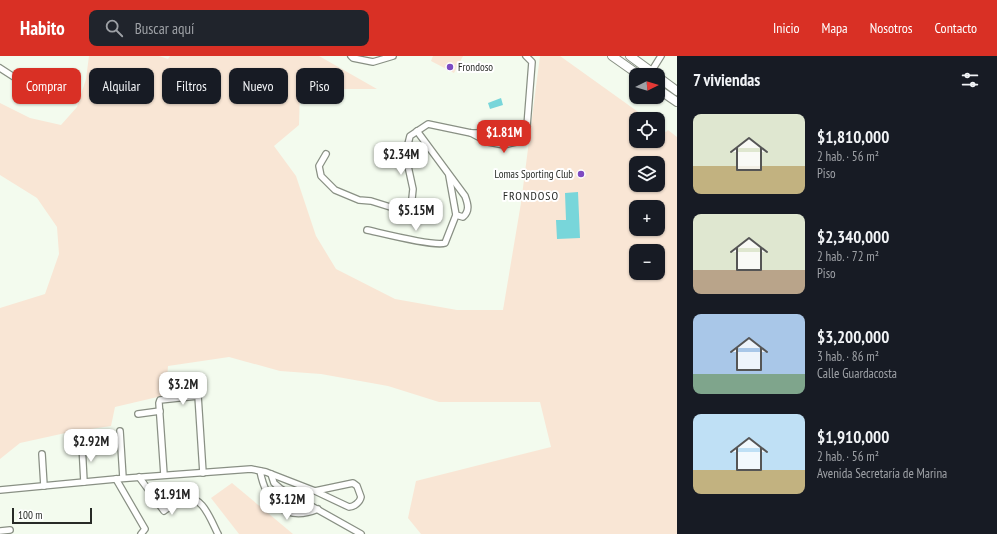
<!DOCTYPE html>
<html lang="es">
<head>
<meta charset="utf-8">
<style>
  :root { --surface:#171b24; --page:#20242c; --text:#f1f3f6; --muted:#9ea1a6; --accent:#d93025 }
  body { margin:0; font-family:"PT Sans Narrow",sans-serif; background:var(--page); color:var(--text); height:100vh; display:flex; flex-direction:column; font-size:15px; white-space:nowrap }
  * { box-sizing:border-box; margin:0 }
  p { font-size:13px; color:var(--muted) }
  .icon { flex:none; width:22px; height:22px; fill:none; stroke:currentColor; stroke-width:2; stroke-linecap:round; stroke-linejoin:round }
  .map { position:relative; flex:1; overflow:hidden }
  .drawer { display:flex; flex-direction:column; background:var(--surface); width:320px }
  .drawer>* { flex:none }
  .banner { position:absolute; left:12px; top:12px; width:380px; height:36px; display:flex; gap:8px }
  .needle { width:26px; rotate:85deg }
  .buttons { position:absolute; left:629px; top:12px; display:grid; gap:8px }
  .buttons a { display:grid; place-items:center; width:36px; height:36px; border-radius:8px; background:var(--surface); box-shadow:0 1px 3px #0004; font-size:20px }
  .scale { position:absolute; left:12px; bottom:10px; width:80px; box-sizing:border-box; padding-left:4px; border:2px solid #272a26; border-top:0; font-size:11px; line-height:14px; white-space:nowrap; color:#272a26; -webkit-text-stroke:3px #fff; paint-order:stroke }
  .price { position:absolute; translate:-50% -34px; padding:0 9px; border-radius:8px; background:#fff; color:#222; font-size:13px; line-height:26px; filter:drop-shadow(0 1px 2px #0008) }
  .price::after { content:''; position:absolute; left:50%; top:24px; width:12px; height:9px; margin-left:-6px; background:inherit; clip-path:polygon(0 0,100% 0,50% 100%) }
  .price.selected { background:var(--accent); color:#fff }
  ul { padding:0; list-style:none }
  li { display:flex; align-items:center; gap:12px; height:100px; padding:0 16px }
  li span { display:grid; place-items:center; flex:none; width:112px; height:80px; border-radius:8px; color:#555 }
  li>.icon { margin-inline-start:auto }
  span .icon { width:48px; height:48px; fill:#fffc; stroke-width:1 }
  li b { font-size:17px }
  h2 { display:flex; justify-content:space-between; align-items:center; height:48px; padding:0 16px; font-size:17px }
  .pill { padding:0 14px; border-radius:8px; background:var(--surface); box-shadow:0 1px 3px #0004; font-size:14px; line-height:36px }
  .pill.selected { background:var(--accent); color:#fff }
  header { display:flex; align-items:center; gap:24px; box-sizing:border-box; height:56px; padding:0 20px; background:var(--accent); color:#fff }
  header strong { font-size:19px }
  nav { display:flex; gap:22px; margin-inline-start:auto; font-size:14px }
  .search { width:280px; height:36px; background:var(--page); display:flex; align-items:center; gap:10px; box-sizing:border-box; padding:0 14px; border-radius:8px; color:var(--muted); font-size:15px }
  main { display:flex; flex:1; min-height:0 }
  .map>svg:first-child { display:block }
</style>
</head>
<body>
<header>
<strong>Habito</strong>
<div class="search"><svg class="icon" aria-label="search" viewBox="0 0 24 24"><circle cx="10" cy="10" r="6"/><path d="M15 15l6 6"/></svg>Buscar aquí</div>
<nav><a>Inicio</a><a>Mapa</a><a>Nosotros</a><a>Contacto</a></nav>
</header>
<main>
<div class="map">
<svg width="677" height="478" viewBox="0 0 677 478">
  <rect width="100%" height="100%" fill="#f3fbee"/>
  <g fill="#f9e6d5" fill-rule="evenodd">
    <path d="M89,0H159L168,3L170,0H319L377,33H300L299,69L274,90L296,120L316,180L336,213L395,243L457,254H503L521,147L540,0H560L648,63H636V85H658V71L666,76L668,74L677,81V478H421L408,462L416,425L551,391L540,346H439L388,330L321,318L280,315L229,301L168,310L166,339L115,351L111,370L70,376L20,387L0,403V252L45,238L59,198L57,171L37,142L0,119V47L30,62L61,69L77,51L86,23ZM636,107H658V129H636ZM636,151H658V173H636ZM636,195H658V217H636Z"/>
    <polygon points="433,0 463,0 454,17 431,5"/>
    <polygon points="232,427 293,478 239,478 211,442"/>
  </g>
  <g fill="#78d6da">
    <polygon points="501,42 503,49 490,53 488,47"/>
    <polygon points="578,136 580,182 557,183 556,164 566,164 565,137"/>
  </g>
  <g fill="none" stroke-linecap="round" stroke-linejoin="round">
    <g stroke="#899084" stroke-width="8">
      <g id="street">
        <polyline points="351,0 353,2 373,6 393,0"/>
        <polyline points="0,12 17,23"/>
        <polyline points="651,16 661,0"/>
        <path d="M417,75L465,140C468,148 470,155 463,161L456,159"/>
        <polyline points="471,77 488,86 504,89 516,86 522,80 527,70 532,6 526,0"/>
        <polyline points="488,86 491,77 513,77 527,70"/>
        <polyline points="326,98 319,110 321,120 335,134 359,144 371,145 403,155 411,152 413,133 408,110 407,92 410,80 428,68 471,77 491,77"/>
        <path d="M367,174C381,177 435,191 445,187L456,159L449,120"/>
        <polyline points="197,324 203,417"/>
        <polyline points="138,358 160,355"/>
        <polyline points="120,375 123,422"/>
        <polyline points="82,389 84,426"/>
        <polyline points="42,398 44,430"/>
        <path d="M260,415C266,446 285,467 318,453"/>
        <polyline points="271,418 274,427 281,433 361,478"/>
        <polyline points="164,419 159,347 160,344 198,340"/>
        <path d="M139,421L164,455C170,451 176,446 183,444C202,436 211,465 218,478"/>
        <polyline points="116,423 145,473 141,478"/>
        <path d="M0,434L116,423L251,413L266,416L315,435L349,451C354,451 360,446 361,441L357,430L353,427L315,435"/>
        <polyline points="0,475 10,474"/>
      </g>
    </g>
    <g stroke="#899084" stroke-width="10">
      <g id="secondary">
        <polyline points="612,0 639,19"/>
        <polyline points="630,0 656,19"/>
        <polyline points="658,21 677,35"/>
        <polyline points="658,33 677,46"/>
      </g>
    </g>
    <use href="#street" stroke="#fff" stroke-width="5.5"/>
    <use href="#secondary" stroke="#fff" stroke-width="8"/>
  </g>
  <g fill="#7e4ac2" stroke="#fff" stroke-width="1.5">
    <circle cx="450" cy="11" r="4"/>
    <circle cx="581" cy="118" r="4"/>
  </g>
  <g text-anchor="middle" stroke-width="4" stroke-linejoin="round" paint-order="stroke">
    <g font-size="11" fill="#272a26" stroke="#fff" text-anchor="start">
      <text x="458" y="15">Frondoso</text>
      <text x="573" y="122" text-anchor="end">Lomas Sporting Club</text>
    </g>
    <g font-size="12" letter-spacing="1" fill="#272a26" stroke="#fff">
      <text x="531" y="144">FRONDOSO</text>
    </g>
  </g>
</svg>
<div class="buttons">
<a><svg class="needle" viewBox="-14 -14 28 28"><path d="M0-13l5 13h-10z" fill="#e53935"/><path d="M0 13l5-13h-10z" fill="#9ea1a6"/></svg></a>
<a><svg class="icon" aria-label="locate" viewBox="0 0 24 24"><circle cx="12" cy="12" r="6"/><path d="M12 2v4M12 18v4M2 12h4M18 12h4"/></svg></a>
<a><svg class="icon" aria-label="layers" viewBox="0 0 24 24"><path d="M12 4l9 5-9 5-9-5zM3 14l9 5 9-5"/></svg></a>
<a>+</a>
<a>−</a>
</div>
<div class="scale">100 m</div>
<b class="price selected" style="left:504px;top:98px">$1.81M</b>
<b class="price" style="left:401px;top:120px">$2.34M</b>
<b class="price" style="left:416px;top:176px">$5.15M</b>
<b class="price" style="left:183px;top:350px">$3.2M</b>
<b class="price" style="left:91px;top:407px">$2.92M</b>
<b class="price" style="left:172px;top:460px">$1.91M</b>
<b class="price" style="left:287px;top:465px">$3.12M</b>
<div class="banner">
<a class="pill selected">Comprar</a>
<a class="pill">Alquilar</a>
<a class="pill">Filtros</a>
<a class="pill">Nuevo</a>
<a class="pill">Piso</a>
</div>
</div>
<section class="drawer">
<h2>7 viviendas<svg class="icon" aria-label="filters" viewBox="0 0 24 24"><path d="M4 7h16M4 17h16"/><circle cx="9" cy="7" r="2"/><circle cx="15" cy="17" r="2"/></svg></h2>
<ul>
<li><span style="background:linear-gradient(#dfe7d0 65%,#c2b280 0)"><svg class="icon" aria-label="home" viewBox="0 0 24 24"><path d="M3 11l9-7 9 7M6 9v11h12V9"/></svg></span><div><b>$1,810,000</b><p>2 hab. · 56 m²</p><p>Piso</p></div></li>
<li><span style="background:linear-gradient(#dfe7d0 70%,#b9a48a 0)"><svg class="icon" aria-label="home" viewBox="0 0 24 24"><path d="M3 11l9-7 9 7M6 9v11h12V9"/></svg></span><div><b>$2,340,000</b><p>2 hab. · 72 m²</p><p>Piso</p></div></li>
<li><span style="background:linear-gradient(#a9c7e8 75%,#7fa58c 0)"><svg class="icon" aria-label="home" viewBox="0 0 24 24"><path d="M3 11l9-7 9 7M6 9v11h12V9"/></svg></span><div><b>$3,200,000</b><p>3 hab. · 86 m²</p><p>Calle Guardacosta</p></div></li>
<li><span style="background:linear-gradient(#bfe0f5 70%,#c2b280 0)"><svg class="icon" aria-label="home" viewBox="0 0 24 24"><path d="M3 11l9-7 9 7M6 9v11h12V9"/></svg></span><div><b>$1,910,000</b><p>2 hab. · 56 m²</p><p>Avenida Secretaría de Marina</p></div></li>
</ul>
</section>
</main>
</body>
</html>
